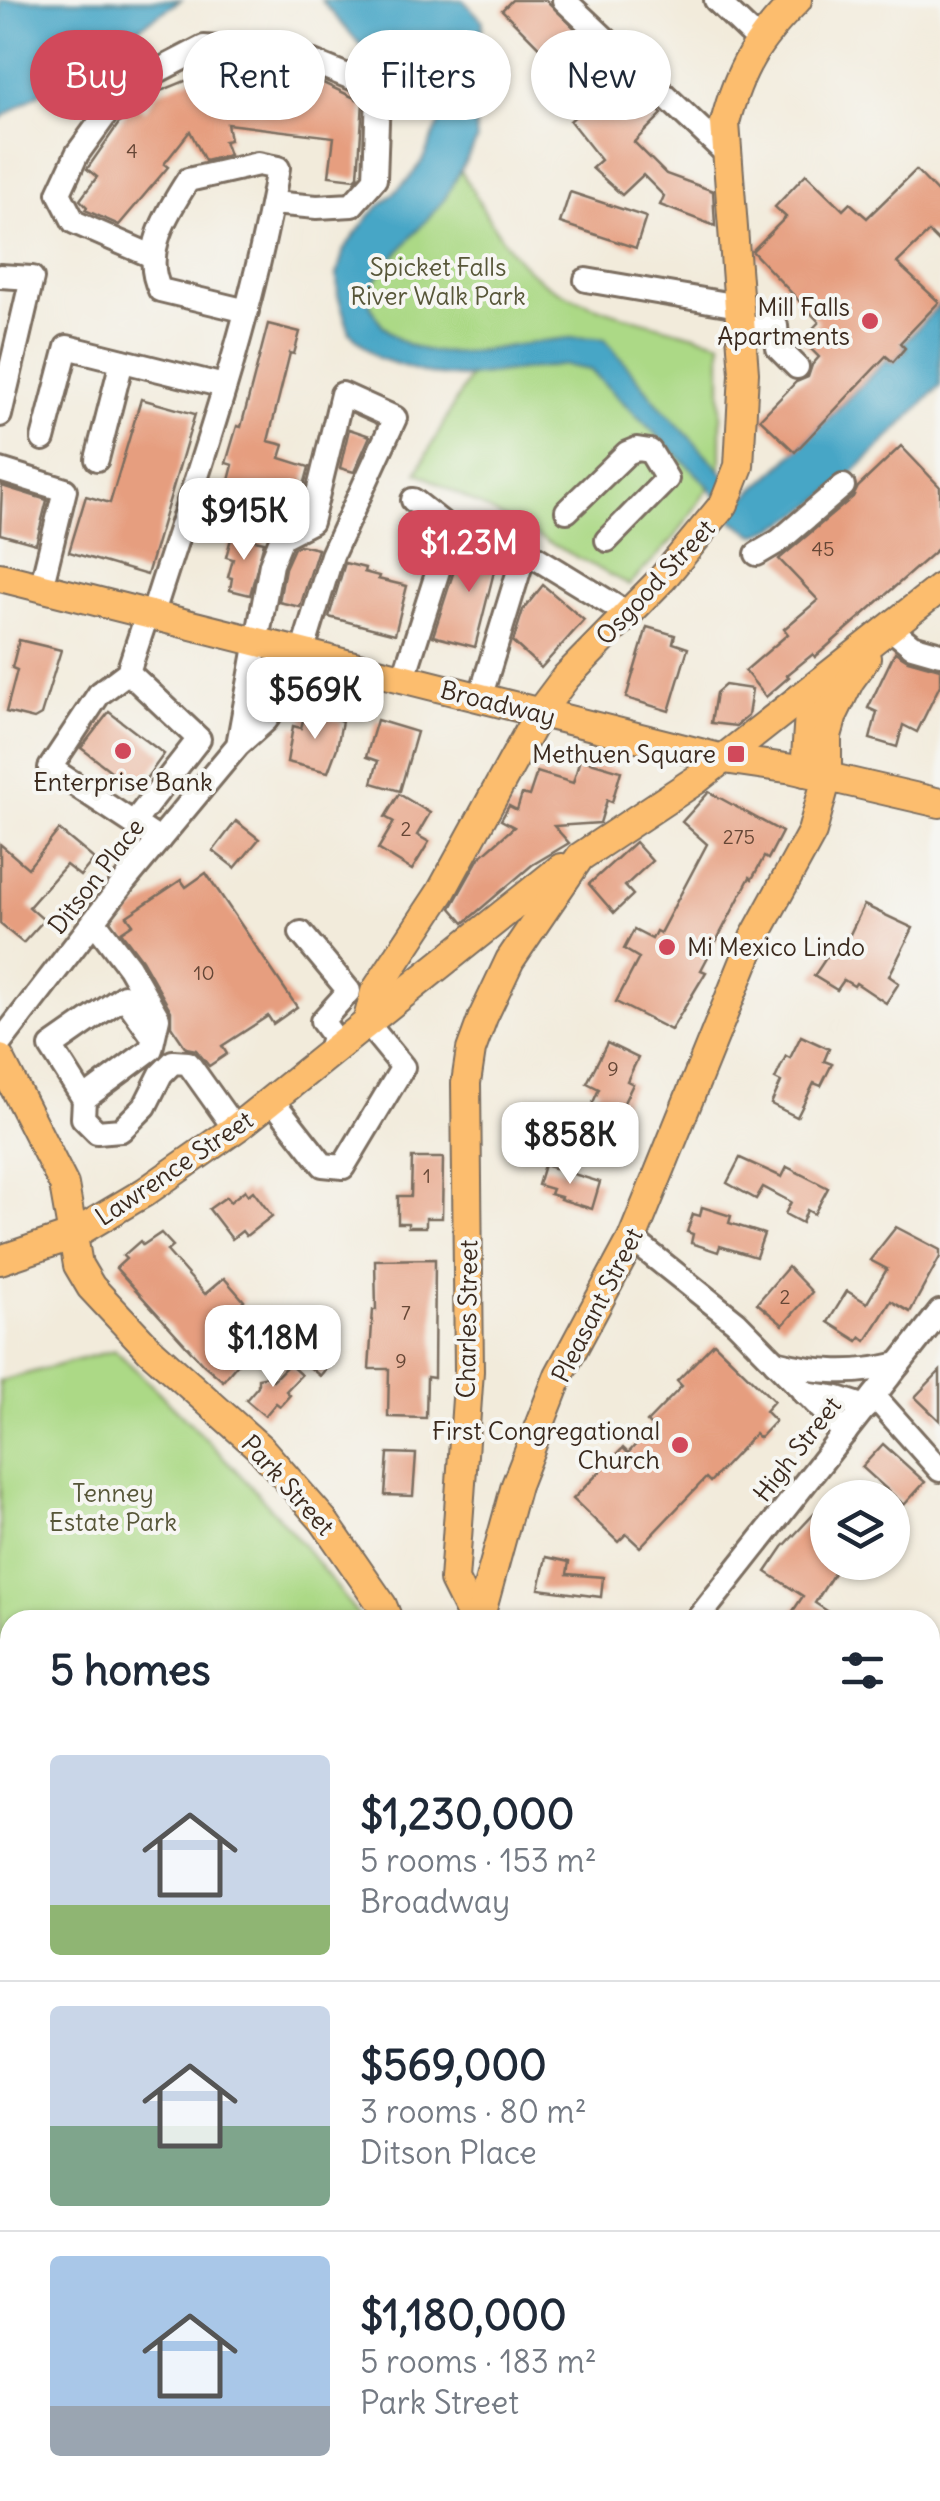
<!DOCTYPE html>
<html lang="en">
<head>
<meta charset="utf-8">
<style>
  :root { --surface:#fff; --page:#f6f6f7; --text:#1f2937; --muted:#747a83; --line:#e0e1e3; --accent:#d1495b }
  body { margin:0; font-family:Delius,sans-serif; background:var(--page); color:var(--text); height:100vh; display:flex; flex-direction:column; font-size:38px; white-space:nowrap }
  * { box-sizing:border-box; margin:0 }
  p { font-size:32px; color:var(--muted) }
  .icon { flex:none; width:55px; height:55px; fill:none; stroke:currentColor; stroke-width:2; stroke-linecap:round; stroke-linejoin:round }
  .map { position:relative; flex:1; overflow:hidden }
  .panel { position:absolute; left:0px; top:1610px; width:940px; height:892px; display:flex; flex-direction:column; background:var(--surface); border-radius:30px 30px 0 0; box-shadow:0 2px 8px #0004 }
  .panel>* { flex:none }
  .guide { position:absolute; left:30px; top:30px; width:880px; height:90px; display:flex; gap:20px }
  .buttons { position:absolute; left:810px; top:1480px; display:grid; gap:20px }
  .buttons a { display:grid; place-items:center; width:100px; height:100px; border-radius:50%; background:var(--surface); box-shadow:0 2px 8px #0004; font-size:50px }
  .price { position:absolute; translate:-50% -85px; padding:0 22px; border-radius:20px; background:#fff; color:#222; font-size:32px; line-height:65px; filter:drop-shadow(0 2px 5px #0008) }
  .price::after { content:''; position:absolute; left:50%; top:60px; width:30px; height:22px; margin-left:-15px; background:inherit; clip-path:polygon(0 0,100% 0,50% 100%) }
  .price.active { background:var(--accent); color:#fff }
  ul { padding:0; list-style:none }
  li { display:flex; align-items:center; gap:30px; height:250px; padding:0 50px }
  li+li { border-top:2px solid var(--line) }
  li span { display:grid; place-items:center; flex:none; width:280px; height:200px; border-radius:10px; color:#555 }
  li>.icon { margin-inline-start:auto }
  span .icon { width:120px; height:120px; fill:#fffc; stroke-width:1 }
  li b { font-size:42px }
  h2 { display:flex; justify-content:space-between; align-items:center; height:120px; padding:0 50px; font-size:42px }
  .chip { padding:0 35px; border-radius:45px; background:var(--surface); box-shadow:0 2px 8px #0004; font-size:35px; line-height:90px }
  .chip.active { background:var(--accent); color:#fff }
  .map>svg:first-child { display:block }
</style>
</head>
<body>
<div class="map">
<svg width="940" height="2501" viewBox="0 0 940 2501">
  <rect width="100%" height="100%" fill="#f6f6f2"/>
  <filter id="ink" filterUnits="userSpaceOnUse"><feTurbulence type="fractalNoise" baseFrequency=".01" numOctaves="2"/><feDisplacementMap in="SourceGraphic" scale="20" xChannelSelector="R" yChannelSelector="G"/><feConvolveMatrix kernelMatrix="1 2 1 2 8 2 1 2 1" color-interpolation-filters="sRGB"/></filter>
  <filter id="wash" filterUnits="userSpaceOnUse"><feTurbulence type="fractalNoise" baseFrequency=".0048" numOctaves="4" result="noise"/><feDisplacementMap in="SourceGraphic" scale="40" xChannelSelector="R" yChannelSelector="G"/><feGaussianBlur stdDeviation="2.25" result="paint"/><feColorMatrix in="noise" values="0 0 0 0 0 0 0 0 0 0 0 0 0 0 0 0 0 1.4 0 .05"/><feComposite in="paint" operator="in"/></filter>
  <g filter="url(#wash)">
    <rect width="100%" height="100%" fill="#f2ebdb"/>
    <g fill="#acd986" stroke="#748252" stroke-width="2.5">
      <path d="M457,164C480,202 502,250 538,278C575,308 672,328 721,342V469L676,536L629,585L417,472L475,366L385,349L348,288Z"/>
      <path d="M115,1350C204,1435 289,1519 361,1620H10V2492L160,2493L163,2501H0V1381Z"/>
    </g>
    <g fill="#47a6c6" stroke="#416872" stroke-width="2.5">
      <polygon points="0,0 181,0 0,119"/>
      <path d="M321,0H463L483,21L473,101L477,140L444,200L379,274L367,296C402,400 529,326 605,339L661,407L746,497L786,461L887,359L892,363L907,349L903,344L940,304V386C891,434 822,516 755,535L732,520L706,483L590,370L564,365L462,377L428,374L378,358L350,333L338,296L337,275L344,249L371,214L409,179L422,161L441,120L442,99L423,89L393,63L364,49Z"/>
    </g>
    <g id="blocks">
      <g fill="#e69e7f">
        <polygon points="512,0 546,0 662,114 634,142 666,174 713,191 715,226 660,205 664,196 643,175 622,195 592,168 601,160 570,121 592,101 502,10"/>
        <polygon points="217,68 319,81 363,102 358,176 355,179 329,176 334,137 227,124 230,140 224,141 229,155 205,161 190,131 164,164 168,167 119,225 85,210 87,207 80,200 97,177 87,169 133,103 145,111 158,92"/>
        <polygon points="916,170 940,195 940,243 929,232 897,263 939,302 900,343 905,348 893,362 886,356 795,452 760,419 796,382 808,377 812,365 819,357 802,340 819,322 752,251 786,217 775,207 806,174 843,210 850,203 867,218"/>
        <polygon points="570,192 646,217 636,248 560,223"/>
        <polygon points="268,324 300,332 294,354 290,353 268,441 284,445 280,458 309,467 297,512 272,505 270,510 254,505 252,512 223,504 233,465 226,463 237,426 241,427"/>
        <polygon points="141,399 195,414 147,575 69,552 86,496 110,503"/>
        <polygon points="349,429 370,436 354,472 340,468"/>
        <polygon points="901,446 940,487 940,547 815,657 813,654 787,675 789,677 766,697 745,671 788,634 784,629 818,600 779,559 853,497 858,487"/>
        <polygon points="2,486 47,500 36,544 0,534"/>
        <polygon points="483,531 503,536 475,647 433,636 457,561 475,566"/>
        <polygon points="232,535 264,542 250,595 230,590 232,578 228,577 233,559 226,557"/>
        <polygon points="300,545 318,549 300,607 279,602 285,568 294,548"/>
        <polygon points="345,563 365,568 364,572 379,576 378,579 407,586 395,634 329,617"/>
        <polygon points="543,585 584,620 541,668 513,642 523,610"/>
        <polygon points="647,627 675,635 673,643 688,648 669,711 626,698"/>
        <polygon points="19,640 61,650 41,715 34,719 6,712 17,670 12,668"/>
        <polygon points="895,652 908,660 940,669 940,685 917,732 903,725 897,747 870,739 877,712 868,708"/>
        <polygon points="725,685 752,689 748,716 736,726 711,723 716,693"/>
        <polygon points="306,709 342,721 337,748 328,772 287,762 293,726 301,728"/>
        <polygon points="109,712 164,754 137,791 81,748"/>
        <polygon points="377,720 417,732 400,791 372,783 378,761 366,757"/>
        <polygon points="580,759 621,771 612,802 607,800 600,823 554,826 569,843 532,865 464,923 451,908 479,858 514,827 501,820 509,806 517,810 522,794 529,796 537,772 573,783"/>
        <polygon points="709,792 782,832 768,859 764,857 752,879 750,877 701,970 706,972 671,1030 616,1002 639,958 624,949 634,930 652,939 656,931 660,933 707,844 682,822"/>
        <polygon points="399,794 430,813 417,835 429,842 412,870 378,849 394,822 385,817"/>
        <polygon points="236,821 259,839 235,868 213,851"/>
        <polygon points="59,830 94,859 80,876 66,865 29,907 44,920 23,943 0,924 0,844 28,868"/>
        <polygon points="635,842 652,861 625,886 633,895 614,913 589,884"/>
        <polygon points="206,873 297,1007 273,1024 268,1016 222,1046 227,1054 209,1066 196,1050 186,1048 171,1026 171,1011 142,960 121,932 133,924 127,916 181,880 186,887"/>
        <polygon points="864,905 913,928 889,976 899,983 886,1003 856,983 854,986 844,980 837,990 814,976 834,946 842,951"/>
        <polygon points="801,1036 829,1049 824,1061 832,1064 821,1086 814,1083 797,1117 771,1104 781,1082 775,1079 786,1056 790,1058"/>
        <polygon points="607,1043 638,1058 627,1081 633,1084 612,1127 618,1129 607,1157 574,1143 576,1137 566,1132 575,1111 587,1116 599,1089 587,1083"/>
        <polygon points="412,1158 443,1158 442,1218 426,1218 426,1227 408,1227 408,1223 398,1223 398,1196 411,1196"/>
        <polygon points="740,1158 782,1177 787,1167 828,1188 814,1214 807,1210 802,1223 785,1214 791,1202 763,1187 756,1199 727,1183"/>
        <polygon points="544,1165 600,1182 592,1209 560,1199 561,1197 550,1194 552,1189 538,1185"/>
        <polygon points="245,1190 248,1195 253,1191 272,1216 246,1236 242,1231 232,1239 209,1209 226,1197 230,1202"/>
        <polygon points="702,1207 731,1216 729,1223 764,1234 756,1257 720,1246 718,1252 691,1243 693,1234 687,1232 693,1214 700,1216"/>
        <polygon points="896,1227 940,1250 940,1257 910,1312 891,1301 866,1341 861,1337 858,1341 828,1322 847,1291 867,1303 887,1269 870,1260"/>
        <polygon points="161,1233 173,1246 167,1251 205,1294 224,1278 244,1301 228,1316 257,1341 223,1381 203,1364 116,1268 126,1259 123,1256 140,1241 143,1245"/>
        <polygon points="435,1259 434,1378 427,1377 426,1418 388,1417 389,1369 369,1369 373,1310 376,1310 375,1260"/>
        <polygon points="788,1267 812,1292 783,1325 757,1303"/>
        <polygon points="317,1339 337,1355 320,1376 300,1359"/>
        <polygon points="714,1343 774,1401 765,1411 775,1421 759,1438 755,1434 710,1482 706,1478 640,1547 626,1534 618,1542 573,1499 623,1448 628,1453 652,1427 647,1422 682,1386 677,1381"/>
        <polygon points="289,1364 301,1375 286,1391 290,1395 280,1406 276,1403 265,1416 246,1400 258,1386 258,1378 268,1376 273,1380"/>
        <polygon points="940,1371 940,1421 915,1397"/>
        <polygon points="883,1444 925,1482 904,1505 862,1467"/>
        <polygon points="388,1453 416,1454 413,1496 385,1495"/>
        <polygon points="828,1499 828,1562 841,1562 815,1603 841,1620 787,1620 803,1596 766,1572 783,1547"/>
        <polygon points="546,1557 569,1562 567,1574 603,1577 601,1597 539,1589"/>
      </g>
    </g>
  </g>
  <g filter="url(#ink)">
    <use href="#blocks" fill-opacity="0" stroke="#7b6e60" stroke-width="2.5"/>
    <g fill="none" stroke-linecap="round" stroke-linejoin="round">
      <g stroke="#7b6e60" stroke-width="28">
        <g id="minor">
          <polyline points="564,0 728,155"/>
          <polyline points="716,0 760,42"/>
          <polyline points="152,256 74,222 59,193 77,154 125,88 204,47 265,51 313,62 357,80 378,94 375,179 352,205 317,207 272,203"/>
          <polyline points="0,276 32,278 0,415"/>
          <polyline points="586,280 739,306"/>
          <polyline points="741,329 776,326 778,348 797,367"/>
          <polyline points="43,439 67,347 224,386"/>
          <polyline points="97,459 122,361"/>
          <polyline points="0,470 65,490 41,588"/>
          <polyline points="567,511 627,453 637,449 650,451 667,479 607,540"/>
          <polyline points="757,554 779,541 843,486"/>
          <polyline points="147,615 128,672 99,694 50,768 159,840"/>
          <path d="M152,616C199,468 252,321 278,168L258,164L188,180C168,211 141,253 160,290L247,311"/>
          <polyline points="891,629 912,646 940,654"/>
          <polyline points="128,672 199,739 135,821"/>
          <polyline points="403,680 451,530 413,500"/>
          <polyline points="480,698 525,551 628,614"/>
          <polyline points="94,921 129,967 158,1018 151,1049 84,1099 83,1118 97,1132 121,1130 145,1106 161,1074 173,1062 188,1063 235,1129"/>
          <polyline points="301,933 349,991 322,1021 333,1036 328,1055"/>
          <polyline points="0,1043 124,882 238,745 266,720 293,683 332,555 395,418 342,394 311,522 282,537 271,564 238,745"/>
          <polyline points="84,1099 51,1047 124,996 153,1037"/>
          <polyline points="272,1100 323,1165 343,1167 403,1067 367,1023"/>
          <polyline points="632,1239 736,1322 845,1433"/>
          <path d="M775,1362C819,1373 855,1375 899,1364"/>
          <polyline points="804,1393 838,1398 866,1407"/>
          <polyline points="874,1396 940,1470"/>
          <polyline points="697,1620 940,1312"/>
          <polyline points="930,1743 940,1745"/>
          <polyline points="930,1992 940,1994"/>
          <polyline points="930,2041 940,2012"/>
          <polyline points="930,2217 940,2245"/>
          <polyline points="637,2492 638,2501"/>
          <polyline points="806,2492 806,2501"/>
        </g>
      </g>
      <g stroke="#7b6e60" stroke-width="32">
        <g id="major">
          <polyline points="0,577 724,759 793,769 940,803"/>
          <polyline points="805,772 809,713 820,685"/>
          <polyline points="367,1023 561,868"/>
          <polyline points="0,1059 64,1185 78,1265 91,1287 150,1350 261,1449 323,1520 382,1605 388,1620"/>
          <path d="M0,1260L71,1236L145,1192L239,1126L367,1023L375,992L441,892L539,713L566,677L662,579L724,504L739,466L744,373L725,123C739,68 757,40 797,0"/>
          <polyline points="474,1620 454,1580 469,1371 466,1083 471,1050 483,1017 510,960 580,857 696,780 940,588"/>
          <polyline points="479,1620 516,1485 559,1375 632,1239 754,938 812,832 827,777 827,736 833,715 850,680 866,658"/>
          <polyline points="440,2492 441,2501"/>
        </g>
      </g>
      <use href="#minor" stroke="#fff" stroke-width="22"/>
      <use href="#major" stroke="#fcbd6e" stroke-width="28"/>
    </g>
  </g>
  <g fill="#d1495b" stroke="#f6f6f2" stroke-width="4">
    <circle cx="870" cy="321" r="10"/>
    <circle cx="123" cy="751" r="10"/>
    <rect x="726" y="744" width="20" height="20" rx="5"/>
    <circle cx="667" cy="947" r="10"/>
    <circle cx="680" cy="1445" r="10"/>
  </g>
  <g text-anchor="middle" stroke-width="8" stroke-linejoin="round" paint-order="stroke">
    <g font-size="20" fill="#664736">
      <text x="132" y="158">4</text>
      <text x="823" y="556">45</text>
      <text x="406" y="836">2</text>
      <text x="739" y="844">275</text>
      <text x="204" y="980">10</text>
      <text x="613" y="1076">9</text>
      <text x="427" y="1183">1</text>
      <text x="785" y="1304">2</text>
      <text x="406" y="1320">7</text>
      <text x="401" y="1368">9</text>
    </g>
    <g font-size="25" fill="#575638" stroke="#f6f6f2">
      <text x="438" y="276">Spicket Falls<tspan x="438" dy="29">River Walk Park</tspan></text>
      <text x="113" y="1502">Tenney<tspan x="113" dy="29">Estate Park</tspan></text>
    </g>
    <g font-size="25" fill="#3b2a1e" stroke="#f6f6f2" text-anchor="end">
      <text x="850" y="316">Mill Falls<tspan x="850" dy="29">Apartments</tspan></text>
      <text x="716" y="763">Methuen Square</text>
      <text x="123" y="791" text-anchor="middle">Enterprise Bank</text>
      <text x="687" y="956" text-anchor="start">Mi Mexico Lindo</text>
      <text x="660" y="1440">First Congregational<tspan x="660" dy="29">Church</tspan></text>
    </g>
    <g font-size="25" fill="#3b2a1e" stroke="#f6f6f2">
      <text transform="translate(655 582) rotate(-47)" y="9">Osgood Street</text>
      <text transform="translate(498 703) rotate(14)" y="9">Broadway</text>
      <text transform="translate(96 876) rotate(-52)" y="9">Ditson Place</text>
      <text transform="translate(174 1168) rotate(-34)" y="9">Lawrence Street</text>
      <text transform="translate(597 1305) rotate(-63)" y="9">Pleasant Street</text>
      <text transform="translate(467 1319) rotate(-89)" y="9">Charles Street</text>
      <text transform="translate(797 1449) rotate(-52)" y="9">High Street</text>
      <text transform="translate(288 1485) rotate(48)" y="9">Park Street</text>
    </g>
  </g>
</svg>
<div class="buttons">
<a><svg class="icon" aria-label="layers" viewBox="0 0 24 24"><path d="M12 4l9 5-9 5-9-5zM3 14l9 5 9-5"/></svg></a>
</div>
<b class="price" style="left:244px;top:563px">$915K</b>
<b class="price active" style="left:469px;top:595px">$1.23M</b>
<b class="price" style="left:315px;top:742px">$569K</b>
<b class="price" style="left:570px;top:1187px">$858K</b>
<b class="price" style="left:273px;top:1390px">$1.18M</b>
<div class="guide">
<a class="chip active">Buy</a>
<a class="chip">Rent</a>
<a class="chip">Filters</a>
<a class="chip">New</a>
</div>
<section class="panel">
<h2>5 homes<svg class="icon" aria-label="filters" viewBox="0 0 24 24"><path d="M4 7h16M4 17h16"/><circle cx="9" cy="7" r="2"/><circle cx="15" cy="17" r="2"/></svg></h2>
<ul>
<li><span style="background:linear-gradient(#c9d6e8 75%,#8fb573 0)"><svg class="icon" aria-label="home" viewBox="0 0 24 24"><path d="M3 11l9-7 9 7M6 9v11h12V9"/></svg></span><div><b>$1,230,000</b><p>5 rooms · 153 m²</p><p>Broadway</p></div></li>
<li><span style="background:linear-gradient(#c9d6e8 60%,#7fa58c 0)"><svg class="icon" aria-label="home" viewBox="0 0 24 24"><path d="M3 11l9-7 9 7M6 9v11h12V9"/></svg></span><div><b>$569,000</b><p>3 rooms · 80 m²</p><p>Ditson Place</p></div></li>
<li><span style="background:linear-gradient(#a9c7e8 75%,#9aa5b1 0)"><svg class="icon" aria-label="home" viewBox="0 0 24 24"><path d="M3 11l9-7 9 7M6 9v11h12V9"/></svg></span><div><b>$1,180,000</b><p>5 rooms · 183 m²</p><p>Park Street</p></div></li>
</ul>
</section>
</div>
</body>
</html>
